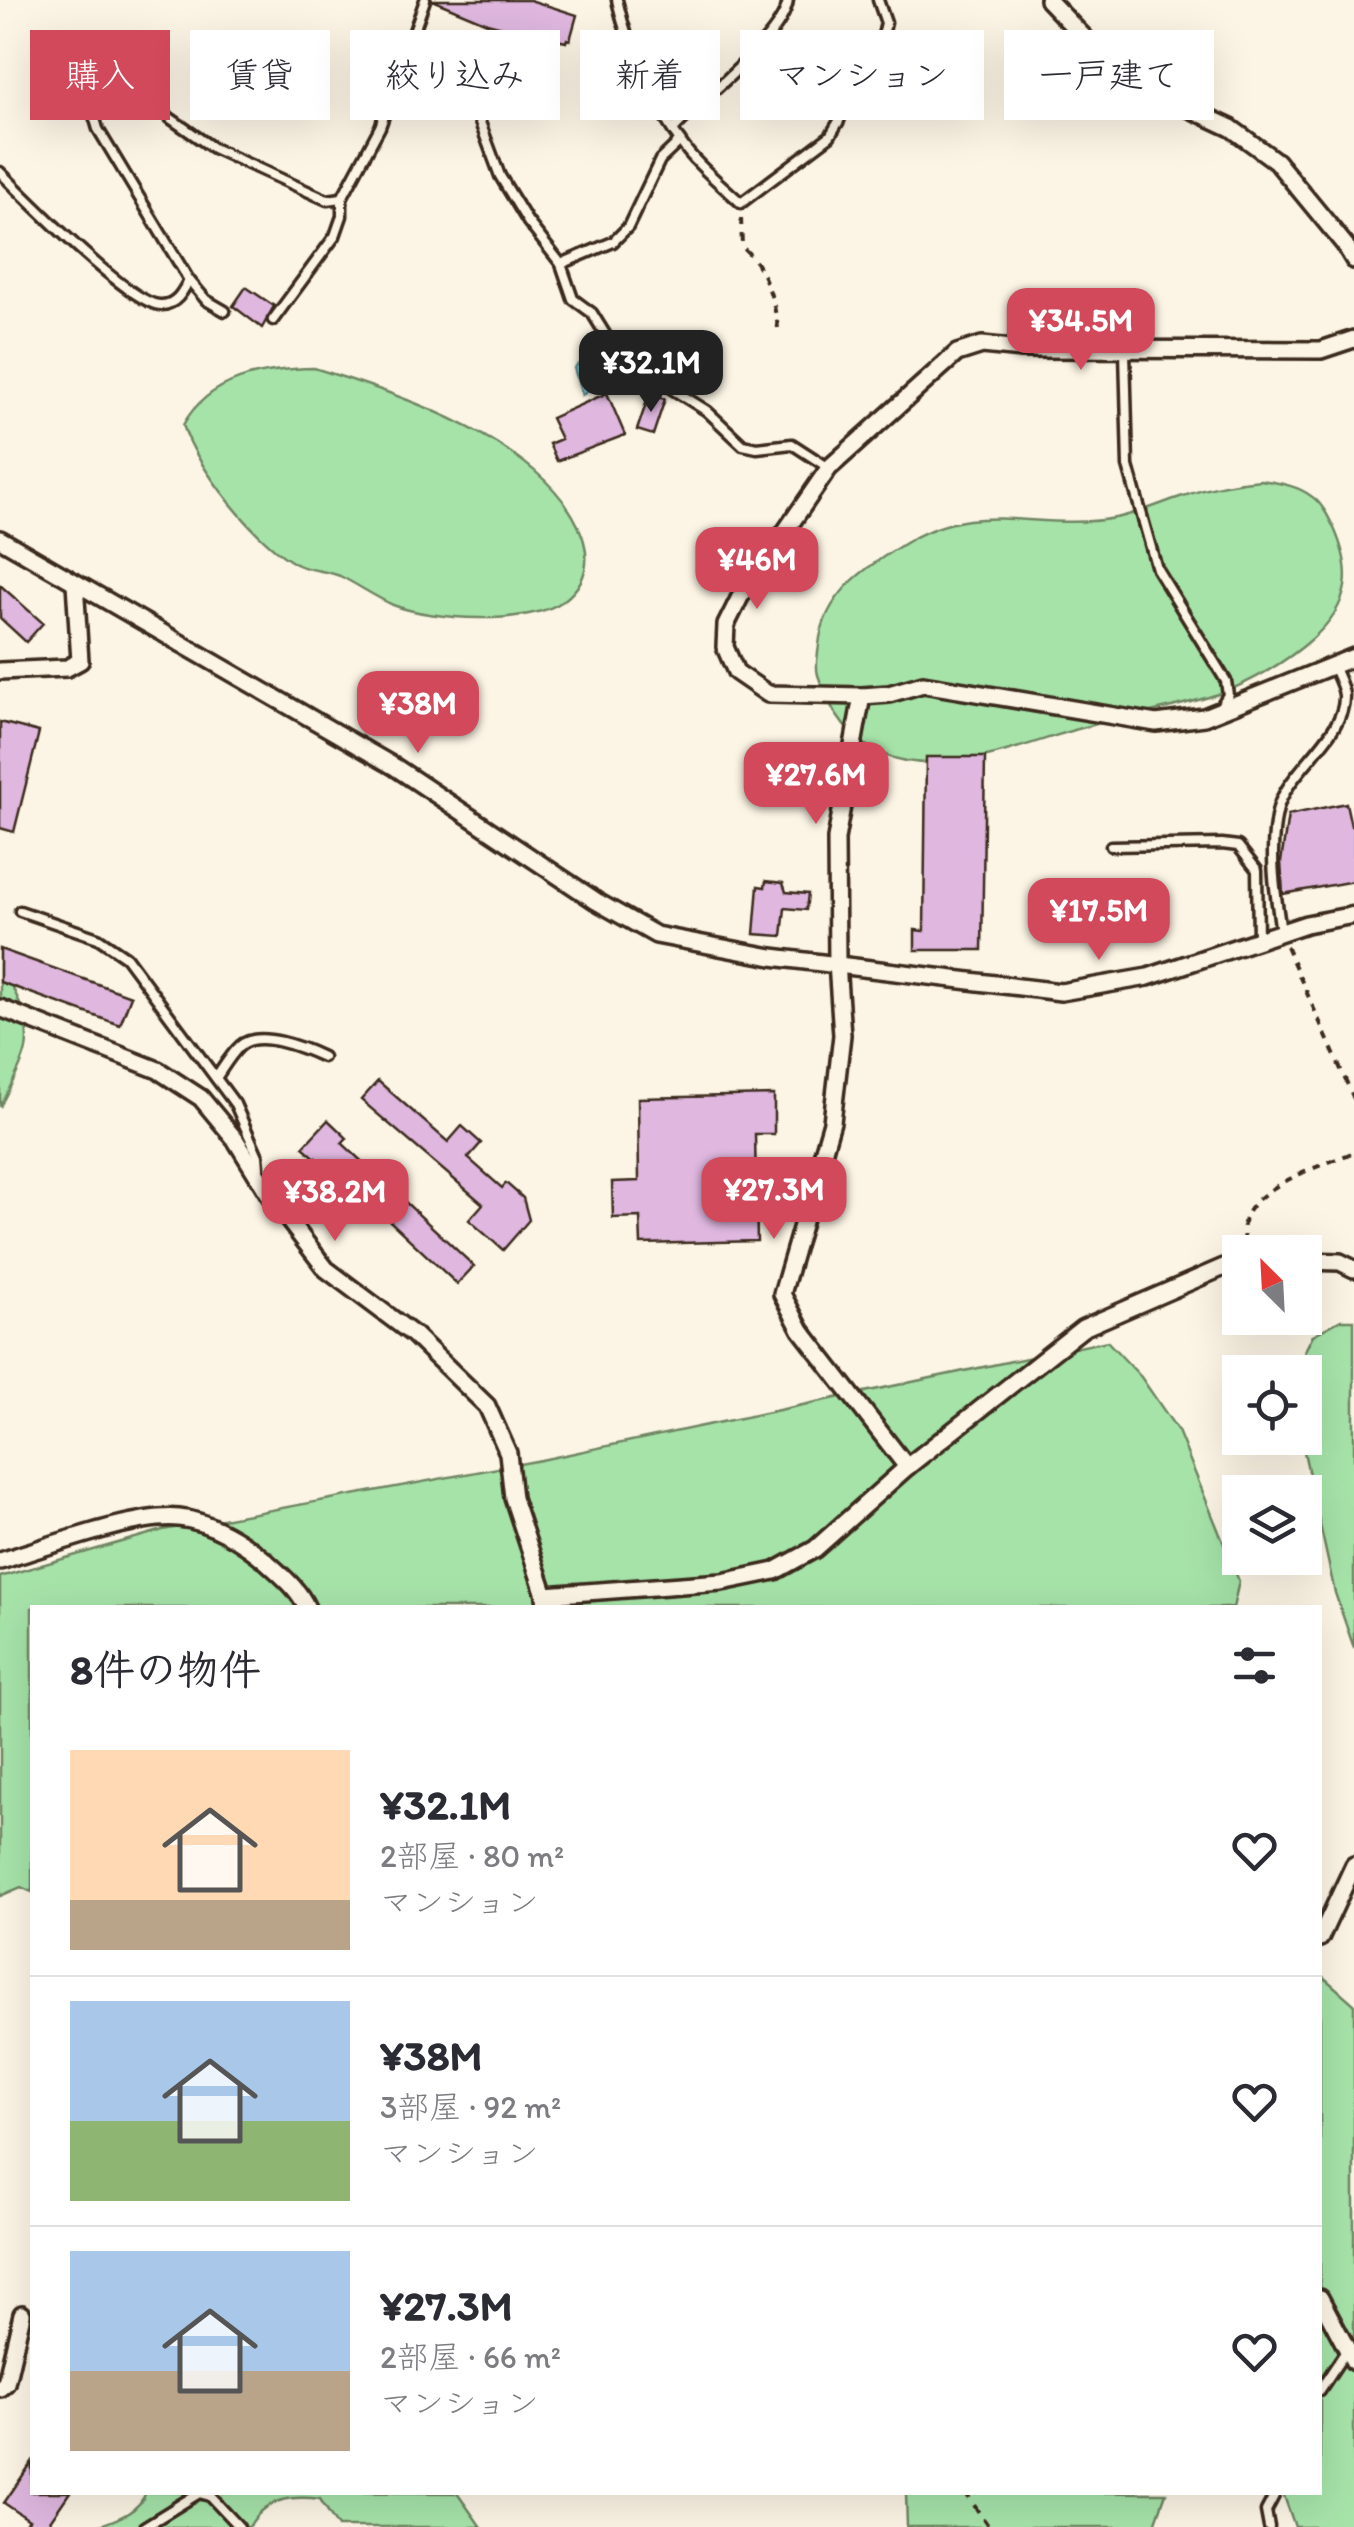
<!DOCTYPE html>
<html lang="ja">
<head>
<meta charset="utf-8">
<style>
  :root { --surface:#fff; --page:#f7f7f7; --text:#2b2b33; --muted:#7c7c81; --line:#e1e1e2; --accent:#d1495b }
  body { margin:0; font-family:Itim,"Klee One",sans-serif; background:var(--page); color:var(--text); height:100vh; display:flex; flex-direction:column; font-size:38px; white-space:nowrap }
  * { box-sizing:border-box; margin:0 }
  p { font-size:32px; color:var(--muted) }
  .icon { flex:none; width:55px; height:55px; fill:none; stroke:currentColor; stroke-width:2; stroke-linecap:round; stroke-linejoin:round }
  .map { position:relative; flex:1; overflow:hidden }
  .sheet { position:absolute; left:30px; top:1605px; width:1292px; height:890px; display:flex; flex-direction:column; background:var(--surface); border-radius:0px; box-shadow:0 10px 40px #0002 }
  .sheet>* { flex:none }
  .hud { position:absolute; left:30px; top:30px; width:1295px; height:90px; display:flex; gap:20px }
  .needle { width:65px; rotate:336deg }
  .controls { position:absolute; left:1222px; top:1235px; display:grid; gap:20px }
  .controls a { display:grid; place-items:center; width:100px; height:100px; border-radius:0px; background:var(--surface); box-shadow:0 10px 40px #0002; font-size:50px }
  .price { position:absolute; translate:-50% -85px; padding:0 22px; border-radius:20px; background:var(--accent); color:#fff; font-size:32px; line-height:65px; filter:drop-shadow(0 2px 5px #0008) }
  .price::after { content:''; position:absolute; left:50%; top:60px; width:30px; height:22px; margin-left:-15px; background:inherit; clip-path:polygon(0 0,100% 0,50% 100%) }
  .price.active { background:#222; color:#fff }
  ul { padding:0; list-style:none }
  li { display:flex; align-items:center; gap:30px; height:250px; padding:0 40px }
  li+li { border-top:2px solid var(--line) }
  li span { display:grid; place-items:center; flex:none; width:280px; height:200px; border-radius:0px; color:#555 }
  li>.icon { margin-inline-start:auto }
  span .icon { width:120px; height:120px; fill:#fffc; stroke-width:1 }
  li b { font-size:42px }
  h2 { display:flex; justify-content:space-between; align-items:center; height:120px; padding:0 40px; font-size:42px }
  .chip { padding:0 35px; border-radius:0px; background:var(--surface); box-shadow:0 10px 40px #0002; font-size:35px; line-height:90px }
  .chip.active { background:var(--accent); color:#fff }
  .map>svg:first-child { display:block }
</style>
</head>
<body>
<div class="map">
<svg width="1354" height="2527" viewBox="0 0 1354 2527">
  <rect width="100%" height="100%" fill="#fcf5e5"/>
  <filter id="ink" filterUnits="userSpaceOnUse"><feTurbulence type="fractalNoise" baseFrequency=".01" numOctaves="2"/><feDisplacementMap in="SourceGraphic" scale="20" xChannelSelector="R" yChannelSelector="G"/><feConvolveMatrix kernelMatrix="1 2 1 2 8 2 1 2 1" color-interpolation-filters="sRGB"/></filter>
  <g filter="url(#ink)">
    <g fill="#a6e3a9" stroke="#708664" stroke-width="2.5">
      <path d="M314,368C401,395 548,443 582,535C591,561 586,584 563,601C530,626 430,620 393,605C375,597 358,585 340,576C326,570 309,571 296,564C255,541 198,469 183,425C209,377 264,369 314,368Z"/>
      <path d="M1261,480C1278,483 1297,485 1311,496C1321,502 1328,516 1333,526C1354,572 1351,604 1312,639C1287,661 1252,682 1221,693C1178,708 1133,715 1089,726C1026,742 948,781 882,754C848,740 829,709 818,675C815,665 818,655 819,645C824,595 863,569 902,545C979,496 1036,533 1115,518C1137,514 1159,504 1180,497C1207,488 1233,482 1261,480Z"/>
      <path d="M0,967C15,988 31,1022 26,1049C22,1068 8,1089 0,1107Z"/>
      <polygon points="1341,1320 1354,1320 1354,1648 1335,1593 1301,1438 1305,1438 1305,1372 1294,1372 1313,1335"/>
      <polygon points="1107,1341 1141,1377 1178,1431 1239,1581 1233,1608 32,1608 32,1892 21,1887 0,1896 0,1577 163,1530 541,1460"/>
      <polygon points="1320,1974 1354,2004 1354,2527 1295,2527 1283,2493 1320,2492"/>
      <path d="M146,2492L457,2493L481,2527H338L320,2499C290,2495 265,2499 249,2527H95C114,2520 139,2513 146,2492Z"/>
      <polygon points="906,2493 906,2492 1166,2493 1154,2527 907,2527"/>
    </g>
    <polygon fill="#85d5e1" stroke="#679193" stroke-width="2.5" points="604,342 620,372 582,395 574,368"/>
    <g fill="#dfb7df" stroke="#3b2a1e" stroke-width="2.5">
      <polygon points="432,0 530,0 577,15 570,40 567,39 566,42 552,39 546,62 524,57 530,34 487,23"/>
      <polygon points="246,287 274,306 262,328 233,306"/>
      <polygon points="607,393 625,435 557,461 549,444 561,439 551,418"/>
      <polygon points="649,395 665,399 653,435 637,430"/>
      <polygon points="0,585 43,623 26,642 0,618"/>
      <polygon points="0,722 39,732 14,832 0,828"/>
      <polygon points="926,757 985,757 982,950 915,950 915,930 924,931"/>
      <polygon points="1346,803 1351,826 1354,827 1354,881 1283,894 1281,862 1288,815"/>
      <polygon points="766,881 783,883 786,892 808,894 806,910 785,908 782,936 754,934 758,886 765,887"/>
      <polygon points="0,949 131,996 120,1025 0,982"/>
      <polygon points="378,1081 448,1142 462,1126 481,1143 468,1158 502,1188 506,1183 523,1198 529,1220 503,1250 469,1220 483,1204 361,1100"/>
      <polygon points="774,1095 774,1134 755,1134 757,1241 641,1244 640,1217 613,1218 612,1182 639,1181 638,1098"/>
      <polygon points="328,1120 347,1138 342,1143 474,1266 457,1284 325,1160 322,1164 303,1147"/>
      <polygon points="32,2462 32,2492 70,2492 46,2527 24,2527 29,2520 4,2503"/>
    </g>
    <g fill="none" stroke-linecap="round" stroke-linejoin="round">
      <g stroke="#3b2a1e" stroke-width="15">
        <g id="lane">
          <path d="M617,0C629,52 653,106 685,148C700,168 722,185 741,203L830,136L839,121L855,68L883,35L886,23L878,0"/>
          <polyline points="413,34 465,82 500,176 528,222 561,264"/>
          <path d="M673,130C700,99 784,38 788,0"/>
          <polyline points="680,141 660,160 628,227 613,242 561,264 573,299 592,313 626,368 664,384 707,411 743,445 757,448 792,444 829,468"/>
          <path d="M0,172C25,197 134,308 162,305C177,304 183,291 189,280"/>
          <polyline points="225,311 206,300 189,280 98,129 88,96 96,84 105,78 116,75 129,78 170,118 213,148 327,200 342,198"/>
          <polyline points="273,320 335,236 342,216 342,198 380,127 425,0"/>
          <polyline points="1125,351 1128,466 1157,569 1226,681 1228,695 1219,709"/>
          <polyline points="1111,846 1222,844 1238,846 1257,870 1258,940"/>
          <polyline points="20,911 98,938 126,957 235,1104 258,1156 259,1168"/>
          <path d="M1281,932C1275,892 1268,848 1278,808C1289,769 1346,735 1344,695C1343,685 1336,674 1333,665"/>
          <path d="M216,1078C223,1068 231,1054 240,1046C258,1029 304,1048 323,1057"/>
          <polyline points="1320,2390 1346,2351"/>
          <polyline points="144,2527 199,2493 210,2496 239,2527"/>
          <polyline points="1269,2527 1266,2511 1276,2492"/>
        </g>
      </g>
      <g stroke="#3b2a1e" stroke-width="22">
        <g id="street">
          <polyline points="1048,0 1104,58 1143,87 1231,128 1276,161 1345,245 1354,260"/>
          <polyline points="1354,339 1321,350 1022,349 982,345 957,353 829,468 740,597 726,625 725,647 736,672 768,694 862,696 889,694 923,684 1156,723 1204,717 1354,657"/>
          <polyline points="0,539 395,767 596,901 656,935 772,957 1061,992 1148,977 1306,924 1354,915"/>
          <polyline points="0,671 67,668 80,661 75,583"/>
          <polyline points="862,696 836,839 837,963 842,1035 832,1122 782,1294 801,1330 907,1467"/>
          <polyline points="0,1008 158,1070 201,1098 235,1139 270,1196 326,1269 414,1335 487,1406 508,1453 513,1498 545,1595 546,1608"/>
          <polyline points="1305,1261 1340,1262 1354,1269"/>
          <path d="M0,1561C45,1548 136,1513 179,1518C210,1521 244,1542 267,1562C283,1577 298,1588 307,1608"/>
          <polyline points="545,1595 722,1582 775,1571 815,1549 907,1467 1083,1328 1240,1260"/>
          <polyline points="1320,1938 1354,1865"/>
          <polyline points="1320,2298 1354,2362"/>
          <polyline points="0,2388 6,2383 22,2314"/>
        </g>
      </g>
      <g stroke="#3b2a1e" stroke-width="4" stroke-dasharray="8 8" stroke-linecap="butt">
        <path d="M741,218L742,247C765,266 774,300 778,328"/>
        <polyline points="1286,946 1354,1099"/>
        <path d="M1243,1243C1244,1236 1243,1225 1245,1218C1257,1185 1324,1165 1354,1152"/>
        <polyline points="965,2492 989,2527"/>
      </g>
      <use href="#lane" stroke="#fcf5e5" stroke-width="8"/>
      <use href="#street" stroke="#fcf5e5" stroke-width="15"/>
    </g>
  </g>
</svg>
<div class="controls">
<a><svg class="needle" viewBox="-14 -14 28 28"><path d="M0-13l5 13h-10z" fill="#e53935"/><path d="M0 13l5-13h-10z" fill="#7c7c81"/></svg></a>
<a><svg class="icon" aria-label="locate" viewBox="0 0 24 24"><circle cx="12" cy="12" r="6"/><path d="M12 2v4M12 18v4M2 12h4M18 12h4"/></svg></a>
<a><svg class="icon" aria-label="layers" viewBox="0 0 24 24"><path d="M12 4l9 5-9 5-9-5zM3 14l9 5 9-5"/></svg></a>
</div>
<b class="price" style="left:1081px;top:373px">¥34.5M</b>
<b class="price active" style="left:651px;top:415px">¥32.1M</b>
<b class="price" style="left:757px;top:612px">¥46M</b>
<b class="price" style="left:418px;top:756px">¥38M</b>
<b class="price" style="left:816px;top:827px">¥27.6M</b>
<b class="price" style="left:1099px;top:963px">¥17.5M</b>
<b class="price" style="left:774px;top:1242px">¥27.3M</b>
<b class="price" style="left:335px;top:1244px">¥38.2M</b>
<div class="hud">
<a class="chip active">購入</a>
<a class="chip">賃貸</a>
<a class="chip">絞り込み</a>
<a class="chip">新着</a>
<a class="chip">マンション</a>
<a class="chip">一戸建て</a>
</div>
<section class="sheet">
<h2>8件の物件<svg class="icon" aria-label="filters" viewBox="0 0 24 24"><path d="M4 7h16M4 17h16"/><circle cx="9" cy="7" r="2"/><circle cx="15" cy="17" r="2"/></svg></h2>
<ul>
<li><span style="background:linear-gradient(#ffd9b3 75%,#b9a48a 0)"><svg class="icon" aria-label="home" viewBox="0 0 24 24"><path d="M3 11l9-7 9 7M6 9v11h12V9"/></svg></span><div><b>¥32.1M</b><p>2部屋 · 80 m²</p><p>マンション</p></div><svg class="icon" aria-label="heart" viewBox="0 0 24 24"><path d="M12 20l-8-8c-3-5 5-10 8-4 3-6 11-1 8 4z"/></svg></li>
<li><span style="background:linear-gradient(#a9c7e8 60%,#8fb573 0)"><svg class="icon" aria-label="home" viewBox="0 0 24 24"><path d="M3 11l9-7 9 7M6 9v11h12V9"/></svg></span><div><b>¥38M</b><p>3部屋 · 92 m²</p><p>マンション</p></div><svg class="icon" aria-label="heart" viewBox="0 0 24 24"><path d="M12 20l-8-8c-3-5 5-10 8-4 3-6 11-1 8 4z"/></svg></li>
<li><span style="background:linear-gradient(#a9c7e8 60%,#b9a48a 0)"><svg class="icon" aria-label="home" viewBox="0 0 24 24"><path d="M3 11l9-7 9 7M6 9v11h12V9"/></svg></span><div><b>¥27.3M</b><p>2部屋 · 66 m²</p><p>マンション</p></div><svg class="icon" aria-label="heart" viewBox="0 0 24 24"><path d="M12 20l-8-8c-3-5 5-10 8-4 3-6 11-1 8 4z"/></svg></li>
</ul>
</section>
</div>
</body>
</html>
